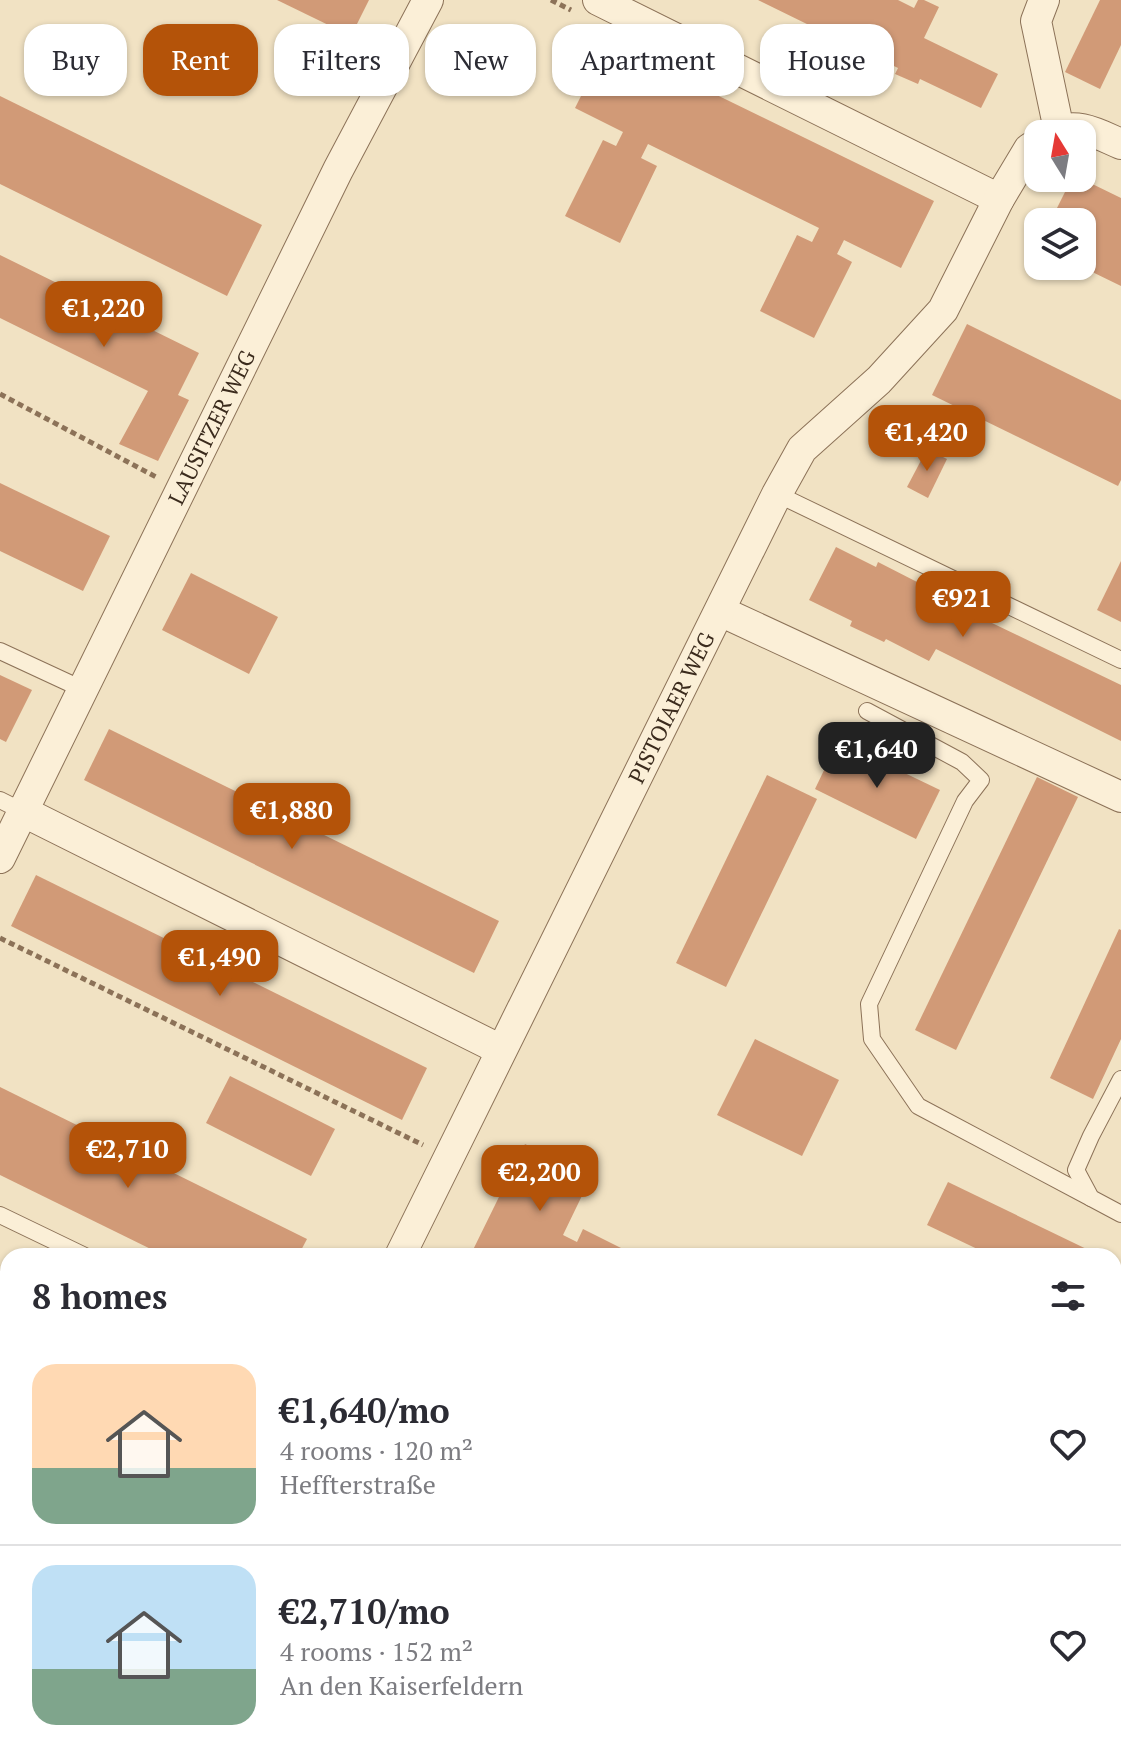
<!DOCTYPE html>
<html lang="en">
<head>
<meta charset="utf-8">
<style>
  :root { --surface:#fff; --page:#f2f2f3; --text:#2b2b33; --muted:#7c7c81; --line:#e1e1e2; --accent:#b45309 }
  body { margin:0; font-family:"PT Serif",serif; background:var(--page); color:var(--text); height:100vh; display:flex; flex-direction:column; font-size:30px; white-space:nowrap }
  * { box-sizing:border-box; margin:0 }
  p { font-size:26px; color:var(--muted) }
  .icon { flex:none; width:44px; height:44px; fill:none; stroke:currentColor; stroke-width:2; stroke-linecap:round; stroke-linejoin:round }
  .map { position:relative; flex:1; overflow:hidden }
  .side { position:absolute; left:0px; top:1248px; width:1122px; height:512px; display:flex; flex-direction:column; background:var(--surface); border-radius:24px 24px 0 0; box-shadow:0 2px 6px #0004 }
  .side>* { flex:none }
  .top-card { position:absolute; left:24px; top:24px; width:1074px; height:72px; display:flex; gap:16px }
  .needle { width:52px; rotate:349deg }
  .buttons { position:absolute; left:1024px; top:120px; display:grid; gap:16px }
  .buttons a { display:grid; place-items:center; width:72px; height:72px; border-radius:16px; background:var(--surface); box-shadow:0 2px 6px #0004; font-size:40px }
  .price { position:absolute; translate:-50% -68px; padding:0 18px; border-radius:16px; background:var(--accent); color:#fff; font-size:26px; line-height:52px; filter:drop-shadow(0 2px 4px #0008) }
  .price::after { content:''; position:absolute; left:50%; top:48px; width:24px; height:18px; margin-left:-12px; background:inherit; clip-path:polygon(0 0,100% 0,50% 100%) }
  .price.on { background:#222; color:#fff }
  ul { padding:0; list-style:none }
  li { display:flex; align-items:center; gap:24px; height:200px; padding:0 32px }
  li+li { border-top:2px solid var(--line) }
  li span { display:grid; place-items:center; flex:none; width:224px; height:160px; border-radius:24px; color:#555 }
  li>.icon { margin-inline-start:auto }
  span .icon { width:96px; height:96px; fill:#fffc; stroke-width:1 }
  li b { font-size:34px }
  h2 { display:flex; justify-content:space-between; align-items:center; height:96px; padding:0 32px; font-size:34px }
  .pill { padding:0 28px; border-radius:24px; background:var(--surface); box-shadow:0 2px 6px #0004; font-size:28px; line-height:72px }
  .pill.on { background:var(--accent); color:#fff }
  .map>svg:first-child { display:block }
</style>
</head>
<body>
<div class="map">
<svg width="1121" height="1760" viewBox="0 0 1121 1760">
  <rect width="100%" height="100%" fill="#f1e2c3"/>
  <polygon fill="#cbd096" points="0,1406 8,1410 8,1752 290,1752 286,1760 0,1760"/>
  <g fill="#d19a77">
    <polygon points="277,0 369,0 351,36"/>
    <polygon points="758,0 898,0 914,8 918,0 924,0 939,7 924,38 998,74 981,108 920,79 918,84 895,74 898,68 836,38 833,44 810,33 813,27"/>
    <polygon points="1100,0 1121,0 1121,45 1100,89 1065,72"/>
    <polygon points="608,42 934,201 901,268 844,240 837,254 852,262 814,338 760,311 797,235 812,242 819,228 648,144 641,158 657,166 620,243 565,216 603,140 616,146 623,132 575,108"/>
    <polygon points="310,54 333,65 327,76 305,65"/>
    <polygon points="0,96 262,225 227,296 0,184"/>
    <polygon points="1072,178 1080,178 1121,198 1121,286 1082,267 1082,222 1050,222"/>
    <polygon points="0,255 199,353 178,395 189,400 158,461 119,444 148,391 0,318"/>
    <polygon points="967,324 1121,400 1121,480 1118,486 932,395"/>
    <polygon points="927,449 947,459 928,498 907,487"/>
    <polygon points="0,483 110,536 83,591 0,551"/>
    <polygon points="836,547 876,567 878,562 919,583 917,587 1121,685 1121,741 936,649 929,661 886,639 884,642 850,626 852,621 809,600"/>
    <polygon points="1121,561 1121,622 1097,610"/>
    <polygon points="191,573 278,617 249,674 162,630"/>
    <polygon points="0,675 32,690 6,742 0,739"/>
    <polygon points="109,729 499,921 474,973 84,780"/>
    <polygon points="838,741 940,790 916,839 815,789"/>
    <polygon points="767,775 817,799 726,987 676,963"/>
    <polygon points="1037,777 1078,797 956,1050 915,1030"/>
    <polygon points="36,875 427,1068 402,1120 11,926"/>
    <polygon points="1119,929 1121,930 1121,1039 1093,1099 1050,1078"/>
    <polygon points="755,1039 839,1080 802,1156 717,1115"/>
    <polygon points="230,1076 335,1129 311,1176 206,1123"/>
    <polygon points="0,1087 307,1239 298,1256 165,1256 0,1175"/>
    <polygon points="525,1144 591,1177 563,1235 577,1242 583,1229 637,1256 470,1256"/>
    <polygon points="948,1182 1101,1256 992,1256 927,1225"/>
    <polygon points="1114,1263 1121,1266 1121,1318 1114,1315"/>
    <polygon points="1114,1524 1121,1527 1121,1607 1114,1604"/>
  </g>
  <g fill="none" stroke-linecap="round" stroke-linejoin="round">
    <g stroke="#8c7258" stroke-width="18">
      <g id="lane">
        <polyline points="777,494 1121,660"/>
        <polyline points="0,651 82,689"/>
        <polyline points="867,711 962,762 981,780 965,801 869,1004 872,1039 918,1106 1091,1198"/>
        <polyline points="0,800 22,811"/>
        <polyline points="1121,1079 1091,1136 1076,1170 1091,1198 1121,1214"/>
        <polyline points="0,1215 85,1256"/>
        <polyline points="1114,1498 1121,1502"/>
        <polyline points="924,1752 941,1760"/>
      </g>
    </g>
    <g stroke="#8c7258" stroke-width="32">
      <g id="street">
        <polyline points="598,0 999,199"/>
        <polyline points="1044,0 1036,21 1059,130"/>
        <path d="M1053,134C1075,120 1100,135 1121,144"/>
        <polyline points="720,611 1121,797"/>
        <polyline points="22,811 501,1050"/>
        <path id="s1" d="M0,858L338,170L428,0"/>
        <path id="s2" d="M400,1256L777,494L802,449L879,380L943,310L999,199L1029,149L1038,143"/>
        <polyline points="0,1362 8,1366"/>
      </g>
    </g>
    <g stroke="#8c7258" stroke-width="5" stroke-dasharray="6 4" stroke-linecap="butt">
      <polyline points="551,0 571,10"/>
      <polyline points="0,394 158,478"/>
      <polyline points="0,938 423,1145"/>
      <polyline points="628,1760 632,1752"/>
    </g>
    <use href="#lane" stroke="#fbefd7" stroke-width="16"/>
    <use href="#street" stroke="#fbefd7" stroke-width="30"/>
  </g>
  <g text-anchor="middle" stroke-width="8" stroke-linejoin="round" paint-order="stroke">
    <g font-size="22" fill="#3b2b1d" stroke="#f8ecd3">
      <text dy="8" stroke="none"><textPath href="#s1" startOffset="480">LAUSITZER WEG</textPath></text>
      <text dy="8" stroke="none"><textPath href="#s2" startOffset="612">PISTOIAER WEG</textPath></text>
    </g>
  </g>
</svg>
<div class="buttons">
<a><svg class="needle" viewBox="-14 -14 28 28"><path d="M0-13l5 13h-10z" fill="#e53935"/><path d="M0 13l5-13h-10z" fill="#7c7c81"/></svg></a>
<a><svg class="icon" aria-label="layers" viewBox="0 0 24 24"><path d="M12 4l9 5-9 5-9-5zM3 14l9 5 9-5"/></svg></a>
</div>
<b class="price" style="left:104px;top:349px">€1,220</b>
<b class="price" style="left:927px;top:473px">€1,420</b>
<b class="price" style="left:963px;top:639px">€921</b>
<b class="price on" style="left:877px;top:790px">€1,640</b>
<b class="price" style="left:292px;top:851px">€1,880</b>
<b class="price" style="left:220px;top:998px">€1,490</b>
<b class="price" style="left:128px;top:1190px">€2,710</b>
<b class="price" style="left:540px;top:1213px">€2,200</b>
<div class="top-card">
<a class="pill">Buy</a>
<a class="pill on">Rent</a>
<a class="pill">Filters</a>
<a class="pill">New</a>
<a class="pill">Apartment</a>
<a class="pill">House</a>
</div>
<section class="side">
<h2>8 homes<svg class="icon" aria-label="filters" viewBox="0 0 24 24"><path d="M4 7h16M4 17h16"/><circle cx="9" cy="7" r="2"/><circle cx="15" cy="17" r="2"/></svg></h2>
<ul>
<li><span style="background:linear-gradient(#ffd9b3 65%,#7fa58c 0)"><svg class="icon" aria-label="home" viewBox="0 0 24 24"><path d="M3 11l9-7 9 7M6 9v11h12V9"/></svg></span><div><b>€1,640/mo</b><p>4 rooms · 120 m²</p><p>Heffterstraße</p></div><svg class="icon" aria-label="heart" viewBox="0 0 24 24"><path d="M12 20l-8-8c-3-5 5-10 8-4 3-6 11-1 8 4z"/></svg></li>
<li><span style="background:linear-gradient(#bfe0f5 65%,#7fa58c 0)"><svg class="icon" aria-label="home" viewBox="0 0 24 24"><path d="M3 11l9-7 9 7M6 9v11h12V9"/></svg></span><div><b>€2,710/mo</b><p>4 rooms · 152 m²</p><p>An den Kaiserfeldern</p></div><svg class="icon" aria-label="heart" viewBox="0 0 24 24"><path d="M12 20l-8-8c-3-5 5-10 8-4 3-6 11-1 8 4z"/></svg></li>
</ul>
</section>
</div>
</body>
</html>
